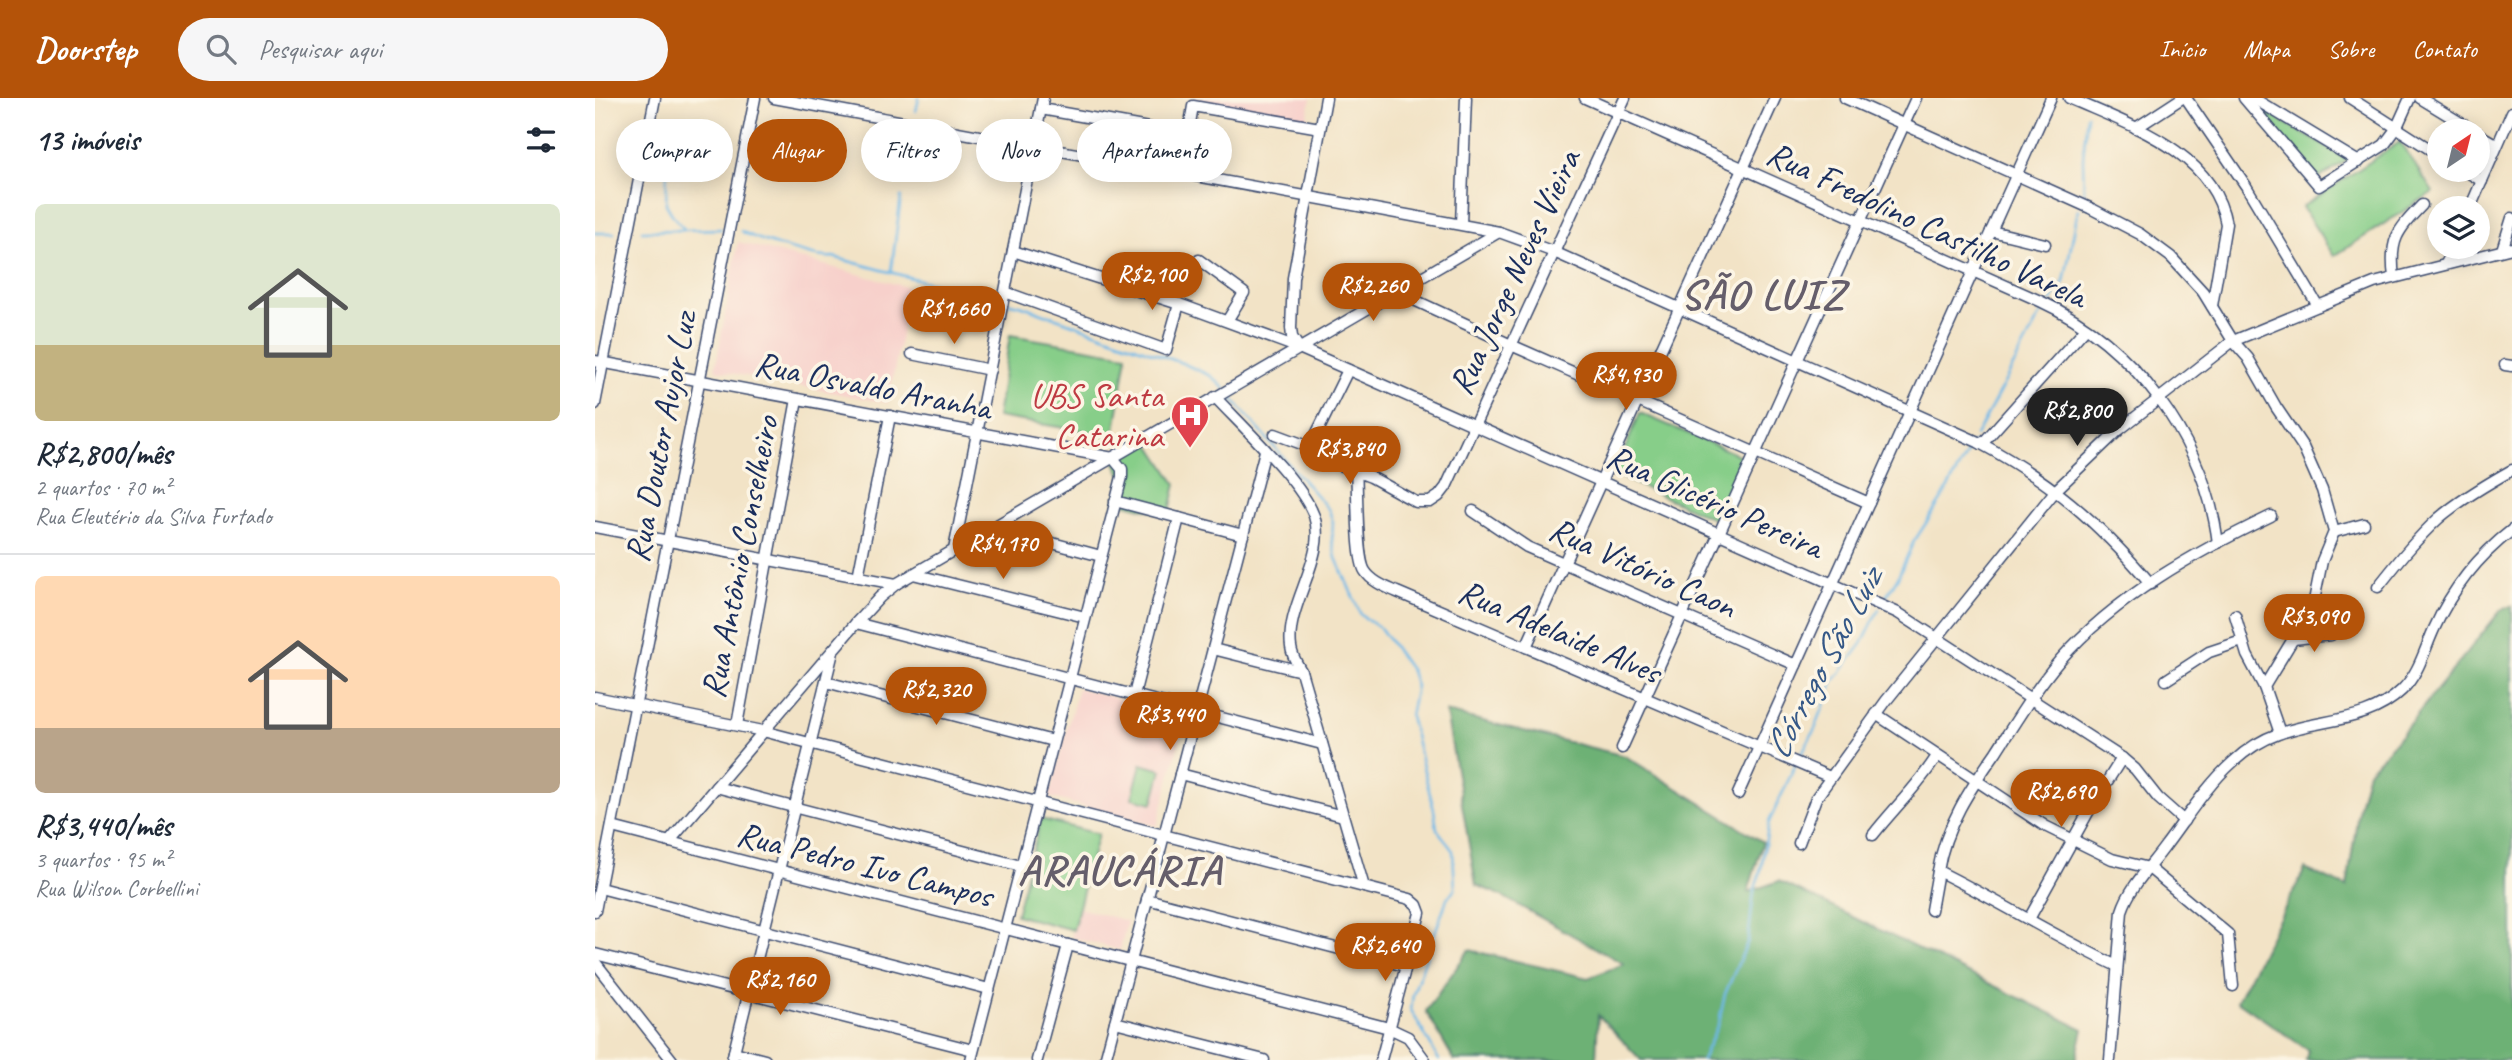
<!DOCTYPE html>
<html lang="pt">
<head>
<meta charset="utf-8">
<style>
  :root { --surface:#fff; --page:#f6f6f7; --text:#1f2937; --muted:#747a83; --line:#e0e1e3; --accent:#b45309 }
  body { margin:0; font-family:Caveat,sans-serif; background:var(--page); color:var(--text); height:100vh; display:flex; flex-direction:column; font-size:26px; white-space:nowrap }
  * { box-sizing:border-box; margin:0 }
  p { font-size:23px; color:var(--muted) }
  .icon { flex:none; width:38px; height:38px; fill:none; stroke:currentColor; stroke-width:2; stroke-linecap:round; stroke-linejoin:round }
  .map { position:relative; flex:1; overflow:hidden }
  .details { display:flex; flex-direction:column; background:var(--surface); width:595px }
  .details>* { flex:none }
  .banner { position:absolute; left:21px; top:21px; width:665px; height:63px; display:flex; gap:14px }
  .needle { width:46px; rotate:35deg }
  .buttons { position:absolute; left:1832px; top:21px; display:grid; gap:14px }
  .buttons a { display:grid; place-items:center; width:63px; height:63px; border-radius:50%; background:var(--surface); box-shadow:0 4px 18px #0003; font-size:35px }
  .price { position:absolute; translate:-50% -60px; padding:0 16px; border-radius:24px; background:var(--accent); color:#fff; font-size:23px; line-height:46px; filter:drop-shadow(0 2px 4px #0008) }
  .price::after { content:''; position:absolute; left:50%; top:42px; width:21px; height:16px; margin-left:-10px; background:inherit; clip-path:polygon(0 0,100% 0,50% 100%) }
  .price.current { background:#222; color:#fff }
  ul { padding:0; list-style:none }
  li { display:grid; align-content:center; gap:14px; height:371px; padding:0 35px }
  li+li { border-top:2px solid var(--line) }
  li span { display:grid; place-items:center; height:217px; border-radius:10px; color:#555 }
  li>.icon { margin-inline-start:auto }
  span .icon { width:126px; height:126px; fill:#fffc; stroke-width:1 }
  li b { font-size:30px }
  h2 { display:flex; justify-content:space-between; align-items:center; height:84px; padding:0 35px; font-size:30px }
  .pill { padding:0 24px; border-radius:32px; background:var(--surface); box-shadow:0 4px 18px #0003; font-size:24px; line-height:63px }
  .pill.current { background:var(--accent); color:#fff }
  header { display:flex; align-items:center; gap:42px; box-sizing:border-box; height:98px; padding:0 35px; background:var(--accent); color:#fff }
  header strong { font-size:33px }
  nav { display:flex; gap:38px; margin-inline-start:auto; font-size:24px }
  .search { width:490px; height:63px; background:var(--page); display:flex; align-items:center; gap:18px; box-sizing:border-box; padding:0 24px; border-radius:38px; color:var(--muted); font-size:26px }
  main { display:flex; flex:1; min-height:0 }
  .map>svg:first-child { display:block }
</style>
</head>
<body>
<header>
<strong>Doorstep</strong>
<div class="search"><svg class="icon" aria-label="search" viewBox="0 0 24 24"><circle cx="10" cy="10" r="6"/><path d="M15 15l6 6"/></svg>Pesquisar aqui</div>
<nav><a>Início</a><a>Mapa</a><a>Sobre</a><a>Contato</a></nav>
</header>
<main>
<section class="details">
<h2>13 imóveis<svg class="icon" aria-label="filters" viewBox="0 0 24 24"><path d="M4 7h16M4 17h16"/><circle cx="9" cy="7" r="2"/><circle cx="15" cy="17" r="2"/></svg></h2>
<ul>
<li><span style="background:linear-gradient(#dfe7d0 65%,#c2b280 0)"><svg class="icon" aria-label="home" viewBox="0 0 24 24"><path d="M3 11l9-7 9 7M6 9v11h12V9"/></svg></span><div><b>R$2,800/mês</b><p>2 quartos · 70 m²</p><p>Rua Eleutério da Silva Furtado</p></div></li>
<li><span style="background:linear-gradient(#ffd9b3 70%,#b9a48a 0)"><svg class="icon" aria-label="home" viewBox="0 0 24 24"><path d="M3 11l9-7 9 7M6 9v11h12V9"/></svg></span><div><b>R$3,440/mês</b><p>3 quartos · 95 m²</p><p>Rua Wilson Corbellini</p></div></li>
</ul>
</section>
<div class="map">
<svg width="1917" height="962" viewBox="0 0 1917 962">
  <rect width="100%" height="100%" fill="#fcf5e5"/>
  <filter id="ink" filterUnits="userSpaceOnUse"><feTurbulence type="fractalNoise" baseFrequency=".0143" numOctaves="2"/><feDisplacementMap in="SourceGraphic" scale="14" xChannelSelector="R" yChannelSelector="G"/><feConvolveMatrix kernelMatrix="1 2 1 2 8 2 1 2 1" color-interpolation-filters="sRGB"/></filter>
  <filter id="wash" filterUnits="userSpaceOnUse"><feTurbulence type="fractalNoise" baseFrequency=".00686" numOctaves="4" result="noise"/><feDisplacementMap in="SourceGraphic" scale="28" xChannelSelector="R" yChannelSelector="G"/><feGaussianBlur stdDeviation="1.57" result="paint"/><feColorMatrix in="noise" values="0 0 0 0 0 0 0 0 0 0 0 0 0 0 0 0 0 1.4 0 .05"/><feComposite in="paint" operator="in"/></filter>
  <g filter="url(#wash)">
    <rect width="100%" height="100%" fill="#f2e3c6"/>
    <g fill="#f7d0cb">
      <polygon points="597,0 716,0 712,22 597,2"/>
      <polygon points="143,144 315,190 293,305 120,272"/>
      <polygon points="483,590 591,619 562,728 454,699"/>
      <polygon points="484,810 532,823 525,852 476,839"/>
    </g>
    <g fill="#87ce89" stroke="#517e74" stroke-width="2">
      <polygon points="1668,12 1753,62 1722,81 1667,14"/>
      <polygon points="1805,44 1838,94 1739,158 1707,109"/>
      <polygon points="415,237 532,257 519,338 402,319"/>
      <polygon points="1045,315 1153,361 1125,424 1019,376"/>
      <polygon points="551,340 581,386 574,417 520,403 527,379 518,360"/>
      <polygon points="546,666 567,672 558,705 537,700"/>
      <polygon points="446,721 503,736 478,832 421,817"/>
    </g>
    <g fill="#6db175" stroke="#44706a" stroke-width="2">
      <polygon points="1917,508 1917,962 1711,962 1713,952 1642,903 1710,771 1752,789 1764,708 1773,673 1800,644 1906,512"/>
      <polygon points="851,614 1030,658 1168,744 1153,794 1184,783 1488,931 1481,962 1046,962 1003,917 1001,962 859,962 831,913 874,852 993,880 1029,866 905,797 881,787"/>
    </g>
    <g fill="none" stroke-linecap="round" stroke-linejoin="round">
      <g stroke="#70b9e8" stroke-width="2.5">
        <polyline points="1496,2 1497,0"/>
        <polyline points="321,13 324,0"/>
        <polyline points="69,24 73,39 71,106 78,118 89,131"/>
        <polyline points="1489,100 1488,61 1492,17"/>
        <polyline points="47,133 126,131"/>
        <path d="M146,133C159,141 225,162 238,159L404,203"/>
        <polyline points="0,135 19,135"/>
        <polyline points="296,174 306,99"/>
        <polyline points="1456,203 1469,184 1483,112"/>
        <polyline points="410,204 425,207 587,265 616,278 630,291"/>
        <polyline points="634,297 734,412 738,424 737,442 741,460 766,517 786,531 816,573 821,588 815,618 839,712 842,731 858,753 860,790 852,801 818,896 816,912 844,962"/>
        <polyline points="1381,338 1447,214"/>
        <polyline points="1287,505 1303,479 1318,445 1348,399 1378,344"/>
        <polyline points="1203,662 1220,631 1238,584 1267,546 1284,511"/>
        <polyline points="1107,962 1124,924 1130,896 1153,843 1159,793 1165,776 1174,724 1200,668"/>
      </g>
    </g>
  </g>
  <g filter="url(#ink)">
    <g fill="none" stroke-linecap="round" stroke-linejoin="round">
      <g stroke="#3b4a6e" stroke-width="13">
        <g id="minor">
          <path d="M179,0L904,134L959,154L1383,344C1456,383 1502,423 1556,486"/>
          <path d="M990,0L1445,203C1539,246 1610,342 1623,445"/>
          <polyline points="1250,0 1495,110 1545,136 1576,159 1608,194 1638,243 1653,260 1681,309 1708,349 1727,392 1739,434 1727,463 1718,508 1669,589"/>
          <path d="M1474,0C1534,27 1618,53 1631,126L1617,208"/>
          <polyline points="1591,0 1651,88 1723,208"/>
          <polyline points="1649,0 1724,88 1789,47 1801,31 1815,0"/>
          <polyline points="1658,0 1764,64"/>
          <polyline points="1755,0 1844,57"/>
          <polyline points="1825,0 1879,33"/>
          <polyline points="446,11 593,37 598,8 725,30"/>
          <polyline points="1541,30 1587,0"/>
          <polyline points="1883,36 1902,47"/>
          <polyline points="1869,72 1887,83"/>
          <polyline points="1875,110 1917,14"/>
          <polyline points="866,126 871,0"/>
          <polyline points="1396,133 1450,146"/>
          <polyline points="1907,152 1917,120"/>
          <polyline points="418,153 584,206 704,250 1276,503 1303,515 1527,660 1540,671 1563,700 1589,723"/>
          <polyline points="604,162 649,195 632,223"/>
          <polyline points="1851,166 1859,149"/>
          <path d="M1799,179C1794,142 1802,133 1827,107"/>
          <polyline points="410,194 571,252 584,206"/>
          <polyline points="802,194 916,247 1274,405"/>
          <polyline points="704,250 697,239 696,230 698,180 731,0"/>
          <polyline points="317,256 395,272"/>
          <polyline points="0,263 518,360"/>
          <polyline points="1910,267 1917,268"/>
          <path d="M620,299C647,328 706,383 719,418C733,459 690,507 696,549C697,558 702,566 706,573L769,789"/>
          <polyline points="0,306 60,0"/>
          <polyline points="680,336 715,349 736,364 776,379 821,404 835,404 844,398 851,389 1030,0"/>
          <polyline points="1387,346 1491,230"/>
          <polyline points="715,349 753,272"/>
          <path d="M761,373C763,394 761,459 770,473C777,484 791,489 802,494L1235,679"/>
          <polyline points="520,403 648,437"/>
          <polyline points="878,413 932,449 1201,567"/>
          <polyline points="0,429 301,486"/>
          <polyline points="397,429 506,458"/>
          <polyline points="1739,434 1769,426"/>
          <polyline points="359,452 448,0"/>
          <polyline points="318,476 490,519"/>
          <polyline points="263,479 295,318"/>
          <path d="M1783,489C1802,465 1821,441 1844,420C1866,401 1892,386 1917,372"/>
          <polyline points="1640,517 1652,557 1669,589 1685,635"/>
          <polyline points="261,525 727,646"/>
          <polyline points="1698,541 1736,537"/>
          <polyline points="931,549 1180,0"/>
          <polyline points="618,551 706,573"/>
          <polyline points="1571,582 1614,554 1647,543"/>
          <polyline points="231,584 458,643"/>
          <polyline points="539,597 584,420"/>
          <polyline points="0,599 168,633 815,801 822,807 825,815 786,962"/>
          <polyline points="1281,616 1450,728 1517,761 1554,770 1633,836 1638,888"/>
          <polyline points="142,627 202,301"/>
          <polyline points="1027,650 1321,0"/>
          <polyline points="585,676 748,718"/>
          <polyline points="121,689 426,768"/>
          <polyline points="1143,696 1456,0"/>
          <polyline points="17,729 794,930 813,939 830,962"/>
          <path d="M1278,737C1299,710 1324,687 1342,658"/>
          <polyline points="74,744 261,525 285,499 301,486 904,134"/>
          <polyline points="1204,745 1221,700 1291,603 1461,392 1524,332 1638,243 1779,185 1917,150"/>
          <polyline points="5,790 394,891"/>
          <polyline points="552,801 810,868"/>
          <polyline points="1336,812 1343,773"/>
          <polyline points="0,813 160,0"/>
          <polyline points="1434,821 1496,709 1527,660"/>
          <polyline points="0,856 378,952"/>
          <polyline points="0,864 77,962"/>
          <path d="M1522,868C1461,839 1404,803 1343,773C1350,728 1375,691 1401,654C1421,623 1441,590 1465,562C1521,498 1601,454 1676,418"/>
          <polyline points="520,924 669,962"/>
          <polyline points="139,954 170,962"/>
          <polyline points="137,962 238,554"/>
          <polyline points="376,962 527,379 527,371 518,360"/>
          <polyline points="442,962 473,847"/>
          <polyline points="510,962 670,353"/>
          <path d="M1515,962L1527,813C1535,788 1556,768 1571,747C1592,719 1612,687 1638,664C1651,652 1666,642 1683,636C1725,620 1772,626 1807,592C1824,575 1829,553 1839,531C1857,491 1882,459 1917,432"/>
        </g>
      </g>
      <use href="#minor" stroke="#fff" stroke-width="10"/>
    </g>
  </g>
  <defs>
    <g id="hospital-pin" transform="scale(2.0125)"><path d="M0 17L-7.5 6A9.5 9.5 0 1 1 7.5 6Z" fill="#e0444e" stroke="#fcf5e5"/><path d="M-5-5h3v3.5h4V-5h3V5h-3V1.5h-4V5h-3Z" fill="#fff"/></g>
  </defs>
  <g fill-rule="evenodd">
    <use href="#hospital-pin" x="595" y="317"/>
  </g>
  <g text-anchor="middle" stroke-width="7" stroke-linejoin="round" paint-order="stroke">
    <g font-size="35" fill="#1b2f5e" stroke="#fcf5e5">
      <text transform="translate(1332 126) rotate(25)" y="12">Rua Fredolino Castilho Varela</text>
      <text transform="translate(919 174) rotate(-65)" y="12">Rua Jorge Neves Vieira</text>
      <text transform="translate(278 287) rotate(11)" y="12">Rua Osvaldo Aranha</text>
      <text transform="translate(65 339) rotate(-79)" y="12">Rua Doutor Aujor Luz</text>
      <text transform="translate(1120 403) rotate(24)" y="12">Rua Glicério Pereira</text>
      <text transform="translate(144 459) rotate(-79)" y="12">Rua Antônio Conselheiro</text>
      <text transform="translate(1048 469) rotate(24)" y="12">Rua Vitório Caon</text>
      <text transform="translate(965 533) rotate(23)" y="12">Rua Adelaide Alves</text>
      <text transform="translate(270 766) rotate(14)" y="12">Rua Pedro Ivo Campos</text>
    </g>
    <g font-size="35" fill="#be3a42" stroke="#fcf5e5" text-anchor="end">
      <text x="568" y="309">UBS Santa<tspan x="568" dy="40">Catarina</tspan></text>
    </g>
    <g font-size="37" font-style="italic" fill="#355887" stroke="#fcf5e5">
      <text transform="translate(1227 565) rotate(-62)" y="13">Córrego São Luiz</text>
    </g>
    <g font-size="42" font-weight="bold" letter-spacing="2" fill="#655e6b" stroke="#fcf5e5">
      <text x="1168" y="210">SÃO LUIZ</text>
      <text x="525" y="786">ARAUCÁRIA</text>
    </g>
  </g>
</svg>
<div class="buttons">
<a><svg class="needle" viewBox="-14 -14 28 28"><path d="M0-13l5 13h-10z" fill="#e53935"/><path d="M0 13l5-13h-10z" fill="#747a83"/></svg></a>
<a><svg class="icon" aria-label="layers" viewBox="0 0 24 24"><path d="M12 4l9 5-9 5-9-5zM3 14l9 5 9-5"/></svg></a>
</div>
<b class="price" style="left:557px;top:214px">R$2,100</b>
<b class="price" style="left:778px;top:225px">R$2,260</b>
<b class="price" style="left:359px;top:248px">R$1,660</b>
<b class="price" style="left:1031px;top:314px">R$4,930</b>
<b class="price current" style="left:1482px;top:350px">R$2,800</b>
<b class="price" style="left:755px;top:388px">R$3,840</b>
<b class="price" style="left:408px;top:483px">R$4,170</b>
<b class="price" style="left:1719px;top:556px">R$3,090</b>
<b class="price" style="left:341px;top:629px">R$2,320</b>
<b class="price" style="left:575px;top:654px">R$3,440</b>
<b class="price" style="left:1466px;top:731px">R$2,690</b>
<b class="price" style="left:790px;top:885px">R$2,640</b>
<b class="price" style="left:185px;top:919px">R$2,160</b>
<div class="banner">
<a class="pill">Comprar</a>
<a class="pill current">Alugar</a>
<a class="pill">Filtros</a>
<a class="pill">Novo</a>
<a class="pill">Apartamento</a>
</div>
</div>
</main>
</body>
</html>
